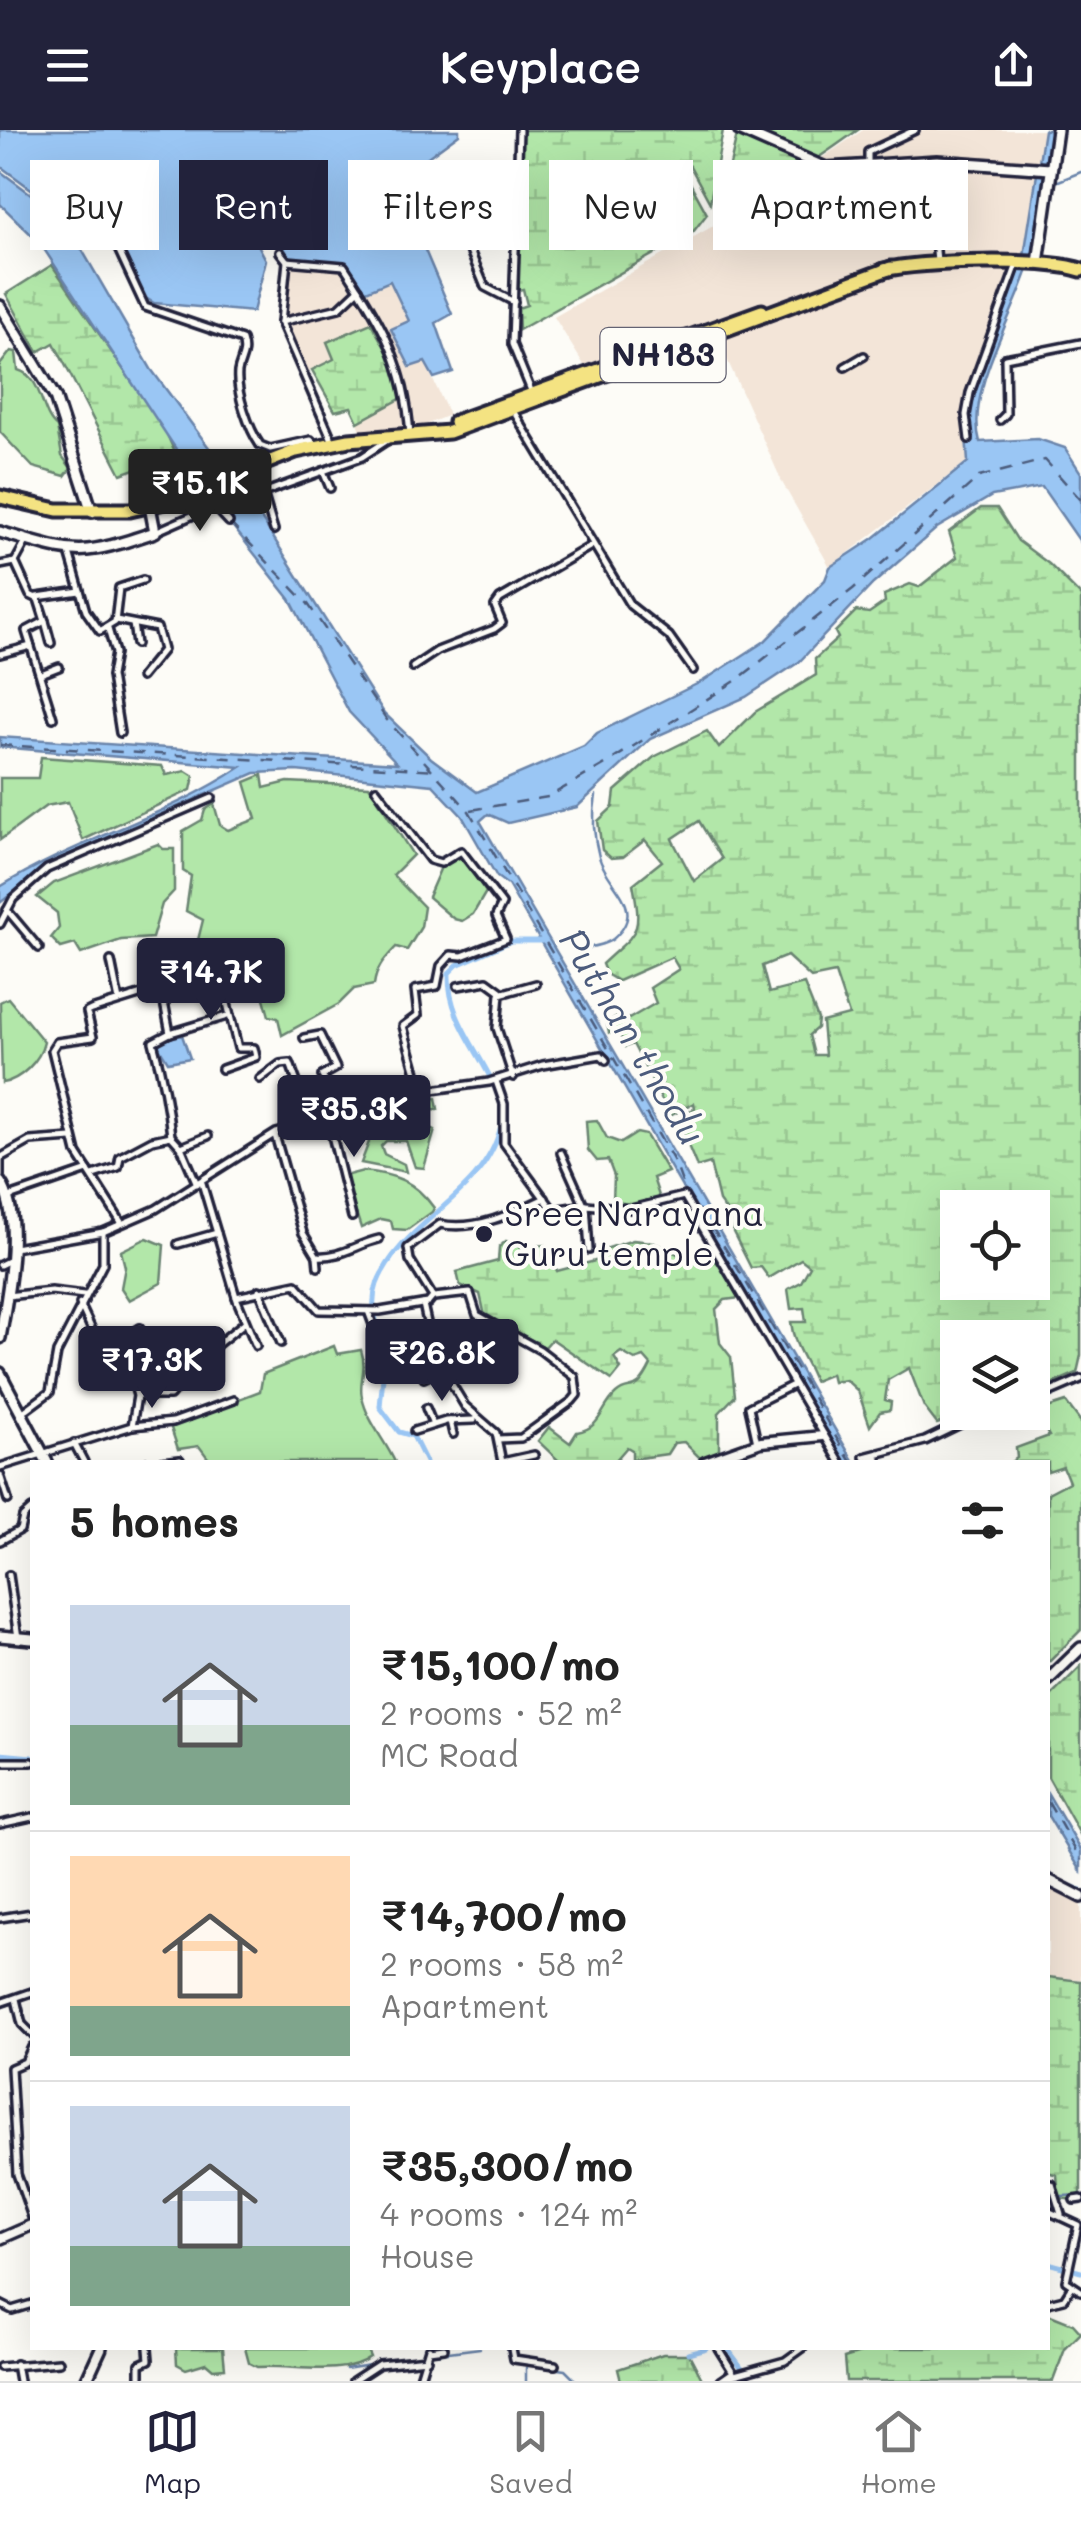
<!DOCTYPE html>
<html lang="en">
<head>
<meta charset="utf-8">
<style>
  :root { --surface:#fff; --page:#f6f6f6; --text:#222; --muted:#767676; --line:#e0e0e0; --accent:#22223b }
  body { margin:0; font-family:Mali,sans-serif; background:var(--page); color:var(--text); height:100vh; display:flex; flex-direction:column; font-size:38px; white-space:nowrap }
  * { box-sizing:border-box; margin:0 }
  p { font-size:32px; color:var(--muted) }
  .icon { flex:none; width:55px; height:55px; fill:none; stroke:currentColor; stroke-width:2; stroke-linecap:round; stroke-linejoin:round }
  .map { position:relative; flex:1; overflow:hidden }
  .panel { position:absolute; left:30px; top:1330px; width:1020px; height:890px; display:flex; flex-direction:column; background:var(--surface); border-radius:0px; box-shadow:0 10px 40px #0002 }
  .panel>* { flex:none }
  .top-card { position:absolute; left:30px; top:30px; width:1022px; height:90px; display:flex; gap:20px }
  .fabs { position:absolute; left:940px; top:1060px; display:grid; gap:20px }
  .fabs a { display:grid; place-items:center; width:110px; height:110px; border-radius:0px; background:var(--surface); box-shadow:0 10px 40px #0002; font-size:50px }
  .price { position:absolute; translate:-50% -85px; padding:0 22px; border-radius:10px; background:var(--accent); color:#fff; font-size:32px; line-height:65px; filter:drop-shadow(0 2px 5px #0008) }
  .price::after { content:''; position:absolute; left:50%; top:60px; width:30px; height:22px; margin-left:-15px; background:inherit; clip-path:polygon(0 0,100% 0,50% 100%) }
  .price.on { background:#222; color:#fff }
  ul { padding:0; list-style:none }
  li { display:flex; align-items:center; gap:30px; height:250px; padding:0 40px }
  li+li { border-top:2px solid var(--line) }
  li span { display:grid; place-items:center; flex:none; width:280px; height:200px; border-radius:0px; color:#555 }
  li>.icon { margin-inline-start:auto }
  span .icon { width:120px; height:120px; fill:#fffc; stroke-width:1 }
  li b { font-size:42px }
  h2 { display:flex; justify-content:space-between; align-items:center; height:120px; padding:0 40px; font-size:42px }
  .tag { padding:0 35px; border-radius:0px; background:var(--surface); box-shadow:0 10px 40px #0002; font-size:35px; line-height:90px }
  .tag.on { background:var(--accent); color:#fff }
  header { display:flex; justify-content:space-between; align-items:center; height:130px; padding:0 40px; background:var(--accent); color:#fff; font-size:45px; font-weight:600 }
  .tabs { display:flex; justify-content:space-around; align-items:center; height:140px; border-top:2px solid var(--line); background:var(--surface); font-size:28px; color:var(--muted) }
  .tabs a { display:grid; justify-items:center; gap:5px }
  .tabs .on { color:var(--accent) }
  .map>svg:first-child { display:block }
</style>
</head>
<body>
<header><svg class="icon" aria-label="menu" viewBox="0 0 24 24"><path d="M4 6h16M4 12h16M4 18h16"/></svg>Keyplace<svg class="icon" aria-label="share" viewBox="0 0 24 24"><path d="M12 15V3M7 8l5-5 5 5M5 13v7h14v-7"/></svg></header>
<div class="map">
<svg width="1081" height="2251" viewBox="0 0 1081 2251">
  <defs>
    <pattern id="wetland-marsh" width="20" height="14" patternUnits="userSpaceOnUse" patternTransform="scale(2.5)"><rect width="20" height="14" fill="#b2e7a9"/><path d="M1 5h8M5 5V1M11 12h8M15 12V8" fill="none" stroke="#99c692"/></pattern>
  </defs>
  <rect width="100%" height="100%" fill="#fdfcf7"/>
  <filter id="ink" filterUnits="userSpaceOnUse"><feTurbulence type="fractalNoise" baseFrequency=".01" numOctaves="2"/><feDisplacementMap in="SourceGraphic" scale="20" xChannelSelector="R" yChannelSelector="G"/><feConvolveMatrix kernelMatrix="1 2 1 2 8 2 1 2 1" color-interpolation-filters="sRGB"/></filter>
  <g filter="url(#ink)">
    <g fill="#f3e5d8">
      <polygon points="863,0 1044,0 1024,126 903,128 584,235 554,187 769,64"/>
      <polygon points="289,129 346,133 390,151 409,191 391,199 425,232 449,285 406,303 362,304 358,292 402,267 372,193 327,211 334,229 307,242 283,184"/>
      <polygon points="904,141 1018,141 976,251 968,331 830,437 783,354 717,207"/>
      <polygon points="1048,1754 1081,1770 1081,1850 1048,1846"/>
    </g>
    <g fill="#b2e7a9" stroke="#6a8472" stroke-width="2.5">
      <path d="M11,221L16,222L18,240C44,248 39,283 57,297L62,326L71,338L65,346L33,337L0,302V235Z"/>
      <polygon points="41,627 162,636 166,645 186,641 194,646 191,660 83,710 68,672 46,676 0,710 0,648 38,648"/>
      <path d="M262,645L264,658L288,652L369,656L413,725L393,745L424,777L421,797L407,820L396,817C384,830 376,838 374,855L354,859L339,874L282,905L278,888L269,886L262,861L223,837L221,828L196,818L203,790L186,781L191,746L183,741V701L202,690L205,680L214,674L220,695L228,700L256,689L245,652Z"/>
      <polygon points="158,714 163,719 174,719 174,761 162,774 152,808 121,810 81,824 75,814 61,818 51,808 59,798 57,783 37,767 54,753"/>
      <polygon points="454,725 460,725 486,762 473,784 462,791 454,789 428,767 441,737"/>
      <path d="M8,868L44,912C40,931 20,950 2,953L0,872Z"/>
      <polygon points="436,968 438,979 427,980 426,996 435,1000 424,1038 415,1037 406,1011 386,1011 381,1016 384,1024 404,1034 406,1042 361,1033 369,1012 363,975"/>
      <polygon points="597,990 607,1008 621,1013 637,1003 646,1005 668,1042 653,1048 660,1069 637,1076 613,1071 614,1046 608,1030 597,1031 588,1020 586,991"/>
      <path d="M363,1041C395,1044 415,1051 434,1078L432,1082L407,1100L393,1099L391,1091L381,1089L361,1098L344,1046Z"/>
      <polygon points="147,1108 164,1115 161,1153 129,1170 121,1158 125,1137 121,1121"/>
      <path d="M334,1216L337,1224L361,1220C368,1241 358,1250 362,1267C367,1291 385,1310 395,1332H211L199,1316L178,1319L170,1295L260,1261L263,1244Z"/>
      <polygon points="176,2218 223,2218 225,2238 213,2239 206,2233 186,2239 177,2234"/>
      <path d="M245,2218H366L370,2227C342,2248 290,2234 257,2237L249,2233Z"/>
    </g>
    <g fill="url(#wetland-marsh)" stroke="#6a8472" stroke-width="2.5" fill-rule="evenodd">
      <polygon points="523,0 723,0 710,73 690,36 683,40 707,84 693,102 519,200 518,178 527,175 523,159 518,160"/>
      <path d="M738,0H858C821,26 785,55 740,62L726,53Z"/>
      <polygon points="52,135 165,300 176,325 121,344 54,213 38,222 6,164"/>
      <polygon points="371,193 401,246 402,268 358,292 351,277 335,281 312,240 334,229 327,212"/>
      <path d="M981,378H997L1018,411L1049,434L1081,466V1225L1077,1243L1033,1262L1032,1208H958V1282L969,1283L937,1294L924,1277L909,1238L888,1250L885,1270L891,1272L890,1280L880,1282L870,1296L858,1261L846,1250L833,1252L831,1244L814,1251C806,1229 794,1218 791,1192H806L804,1178L791,1179L788,1159L801,1152L810,1136L801,1129L769,1148L761,1137L751,1138L733,1102L735,1093L719,1071L710,1033L697,1037L677,989L695,978L694,973L670,986L633,914L625,917L620,905L609,903L607,893L620,884L627,890L656,873L650,858L679,839L672,827L618,851L606,844L602,834C637,801 643,806 633,754L662,731L645,710L623,727L611,728L602,720L598,691L613,677L615,661L654,627L707,601L719,618L755,582L816,545L815,529L838,508L835,502L856,481L869,483L885,472L884,465L910,454L919,457L957,427L949,402ZM699,691L722,729L694,751L672,709ZM787,826L811,848L835,843L849,885L822,892L825,925H814L809,905L817,898L818,889L804,854L769,863L762,836ZM958,1078H1032V1152H958L957,1146L950,1148L948,1141L957,1136Z"/>
      <path d="M633,1110L652,1112L701,1135L717,1128L740,1168L725,1170L716,1179L720,1213L731,1227L735,1266L719,1283V1322L703,1331L684,1312L674,1313L667,1324L632,1329V1320L627,1317L614,1332H560L538,1311L549,1297L570,1313L577,1302C602,1298 601,1277 616,1264C631,1251 635,1268 651,1235L644,1227L635,1230L621,1222L614,1227L621,1239L612,1250L552,1209L545,1217L485,1186L480,1164L460,1155L457,1142L498,1131L499,1117L506,1111L521,1117L546,1115L557,1141L599,1130L602,1120Z"/>
      <polygon points="1066,1272 1081,1292 1081,1500 1048,1533 1048,1363 1069,1352 1063,1337 1048,1342 1048,1332 1011,1332 1017,1328 1016,1318 1049,1306 1035,1282"/>
      <polygon points="1081,1536 1081,1706 1048,1647 1048,1569"/>
      <polygon points="1048,1847 1081,1851 1081,2071 1059,2068 1057,2045 1048,2042"/>
      <polygon points="1048,2184 1073,2194 1081,2203 1065,2219 1053,2251 846,2251 844,2228 877,2218 1048,2218"/>
      <polygon points="663,2224 689,2224 703,2251 621,2251 618,2239"/>
    </g>
    <g fill="#9ac6f4" stroke="#6a84aa" stroke-width="2.5">
      <polygon points="0,0 459,0 459,4 425,29 427,51 416,99 452,184 436,193 453,242 434,248 425,232 410,237 391,199 409,191 390,151 364,162 346,133 289,129 280,108 255,109 266,130 253,182 154,173 144,167 102,75 83,51 80,55 98,86 83,97 0,36"/>
      <path d="M1044,0H1051C1045,42 1042,88 1031,130C1017,181 965,260 980,312L1038,309L1065,318L1081,343V413L1042,357L992,366L937,398L873,454L799,532L746,567L650,609L577,677L508,693L488,684L480,691L854,1332H840L508,755L497,747L462,686L433,655L296,641L255,643L53,731L0,773V757C77,709 167,687 241,637L0,617V607L397,633L349,582L290,469L197,351L40,113L0,74V41L47,76L74,106L151,239L261,388L384,583L431,628L477,662L584,616L597,603L703,551L765,511L825,450L830,437L874,408L968,332L965,293L976,251L1024,126Z"/>
      <polygon points="182,905 190,928 168,932 158,916 161,910"/>
      <polygon points="1048,1664 1081,1720 1081,1741 1048,1686"/>
    </g>
    <g fill="none" stroke-linecap="round" stroke-linejoin="round">
      <g stroke="#6a84aa" stroke-width="2.5">
        <polyline points="1051,54 1081,42"/>
        <path d="M584,820C594,815 604,816 613,809C649,778 608,758 599,727C593,705 592,687 596,665"/>
        <polyline points="785,1332 801,1332"/>
        <polyline points="1062,2066 1081,2065"/>
        <polyline points="507,2218 514,2233 565,2240 576,2251"/>
        <polyline points="433,2224 480,2218"/>
        <polyline points="526,2238 526,2251"/>
        <polyline points="346,2239 423,2226"/>
      </g>
      <g stroke="#9ac6f4" stroke-width="5">
        <path d="M502,979C491,930 447,896 449,843L457,835L511,811H544"/>
        <polyline points="1032,1274 1081,1252"/>
        <polyline points="978,1288 994,1282"/>
        <path d="M426,1332L413,1306L399,1302L380,1277C381,1262 384,1246 384,1230C383,1202 367,1183 377,1154C402,1089 490,1065 502,990"/>
        <polyline points="0,1624 32,1627"/>
        <polyline points="1061,1752 1081,1760"/>
        <polyline points="1048,2133 1081,2142"/>
        <polyline points="727,2218 745,2242"/>
        <polyline points="688,2223 706,2218"/>
      </g>
      <g stroke="#4c5b7c" stroke-width="2.5" stroke-dasharray="12 10" stroke-linecap="butt">
        <path d="M230,393L308,474L387,590L469,681L675,1033L687,1066C708,1077 827,1295 851,1332"/>
        <polyline points="0,615 437,640"/>
        <polyline points="471,680 548,667 607,633 737,550 853,459 979,347 1045,330 1081,370"/>
        <polyline points="1048,1672 1081,1730"/>
      </g>
      <g stroke="#22223b" stroke-width="12">
        <g id="minor">
          <polyline points="519,0 512,214 532,263"/>
          <polyline points="931,34 911,49 920,107 935,110 937,131"/>
          <polyline points="868,35 868,22 915,0"/>
          <polyline points="454,82 485,157 514,172"/>
          <path d="M105,91L145,177L242,210C247,225 240,229 238,242C236,263 249,299 260,315L270,319L311,310L316,316"/>
          <polyline points="280,122 287,131 281,192 333,312"/>
          <path d="M287,131L344,136C383,195 405,234 410,305"/>
          <polyline points="281,192 339,178 359,159"/>
          <polyline points="845,237 864,226"/>
          <polyline points="512,279 630,475 669,506 693,540"/>
          <polyline points="1000,290 1006,284 1005,228 1081,213"/>
          <polyline points="969,309 966,285 970,263 1017,134"/>
          <polyline points="323,341 330,358"/>
          <polyline points="274,400 263,363 362,327 388,310"/>
          <polyline points="155,402 214,376 229,392"/>
          <polyline points="27,410 15,432 30,465 38,469 45,491 26,501 53,588"/>
          <polyline points="69,422 86,481 100,501 115,492 119,458 143,450"/>
          <polyline points="0,435 15,432"/>
          <polyline points="37,467 80,461"/>
          <polyline points="116,490 157,498 163,520 141,547"/>
          <polyline points="45,491 51,513"/>
          <polyline points="133,494 136,514"/>
          <polyline points="108,499 115,523 111,546 120,603"/>
          <polyline points="0,524 31,516"/>
          <polyline points="413,537 437,521 494,499 502,493 495,476 500,469 591,416"/>
          <polyline points="41,544 59,537"/>
          <polyline points="376,659 430,730 441,733 461,721 502,774 496,786 506,809 462,826 451,825 441,836 437,856 415,860 418,885 403,896 422,964"/>
          <polyline points="7,780 39,818"/>
          <polyline points="0,794 13,769 47,739 212,668"/>
          <polyline points="111,831 119,871"/>
          <polyline points="458,856 487,851 502,862"/>
          <polyline points="149,862 144,827 173,827 176,818"/>
          <polyline points="163,867 188,859 196,837"/>
          <polyline points="170,903 227,886"/>
          <polyline points="304,908 320,905 336,938 322,946 339,973"/>
          <polyline points="222,939 256,927 254,918 238,918 223,857"/>
          <polyline points="513,947 497,898 500,864 536,854"/>
          <polyline points="260,949 280,934 290,933 300,961 319,986"/>
          <polyline points="496,951 504,974 504,1013 553,1080 586,1075 631,1079 684,1066 840,1332"/>
          <polyline points="326,981 352,1087"/>
          <path d="M275,1005L303,1103L317,1126C340,1128 357,1114 379,1109"/>
          <polyline points="181,1017 208,1006"/>
          <polyline points="561,1023 584,1075"/>
          <polyline points="0,1028 30,1011 72,1008"/>
          <polyline points="0,1029 0,1046"/>
          <polyline points="93,1045 118,1037 120,1027 152,1010 171,1006"/>
          <polyline points="202,1053 237,1170 256,1216"/>
          <polyline points="9,1067 88,1040"/>
          <polyline points="586,1075 589,1120"/>
          <path d="M121,1092L77,1023L52,920L57,912L93,907L87,882L91,880L152,861L163,867L170,903L153,912C162,945 168,974 171,1006L181,1017L197,1054"/>
          <polyline points="178,1114 217,1103"/>
          <polyline points="14,1118 103,1102 156,1079 276,1003 307,995 339,973 489,952 543,935 601,925 606,930"/>
          <polyline points="317,1126 318,1137"/>
          <polyline points="0,1135 10,1130"/>
          <polyline points="259,1160 281,1213"/>
          <polyline points="7,1166 51,1161 84,1165"/>
          <path d="M236,1167L296,1154L319,1180L380,1181L428,1173L433,1167L410,1130L408,1118L440,1094C474,1102 514,1083 545,1068"/>
          <polyline points="434,1167 470,1163 477,1185 540,1220 575,1247 577,1265 572,1271 521,1308 498,1309"/>
          <polyline points="423,1174 434,1225 465,1276 496,1303 502,1332"/>
          <polyline points="368,1181 375,1200"/>
          <polyline points="109,1219 140,1198"/>
          <polyline points="415,1233 424,1248 442,1239"/>
          <polyline points="138,1266 170,1266 204,1225 244,1193"/>
          <polyline points="1032,1270 1081,1249"/>
          <polyline points="426,1278 433,1295"/>
          <polyline points="23,1282 50,1262 57,1223 103,1134 103,1102"/>
          <polyline points="450,1291 453,1304"/>
          <polyline points="132,1296 173,1292 234,1270"/>
          <polyline points="414,1301 446,1291 474,1290"/>
          <polyline points="74,1313 84,1332"/>
          <polyline points="757,1313 749,1277 793,1255"/>
          <polyline points="864,1327 925,1311 985,1282"/>
          <polyline points="148,1332 159,1332"/>
          <polyline points="162,1332 180,1330"/>
          <polyline points="502,1332 534,1325"/>
          <polyline points="864,1332 877,1328"/>
          <polyline points="0,1337 132,1296 137,1266 134,1255 92,1200 80,1174"/>
          <polyline points="0,1345 8,1370"/>
          <polyline points="0,1411 20,1400 23,1387 32,1379"/>
          <polyline points="9,1445 18,1508"/>
          <polyline points="0,1632 32,1632"/>
          <polyline points="0,1694 32,1687"/>
          <polyline points="0,1788 32,1783"/>
          <polyline points="16,1869 22,1894 32,1904"/>
          <polyline points="0,1873 32,1862"/>
          <polyline points="32,1917 25,1932 11,1938 17,2044 32,2087"/>
          <polyline points="1052,2054 1061,2084"/>
          <polyline points="1074,2070 1081,2069"/>
          <polyline points="1048,2081 1078,2095 1066,2151 1081,2161"/>
          <polyline points="1048,2173 1064,2169 1071,2158"/>
          <polyline points="0,2174 12,2180 32,2174"/>
          <polyline points="512,2218 514,2229 555,2235"/>
          <polyline points="718,2218 733,2242 720,2251"/>
          <polyline points="429,2220 444,2218"/>
          <polyline points="16,2234 19,2251"/>
          <polyline points="0,2237 59,2232"/>
          <polyline points="731,2246 785,2231 803,2218"/>
          <polyline points="140,2251 140,2234 149,2230 148,2218"/>
          <polyline points="353,2251 379,2234 427,2229"/>
          <polyline points="419,2251 429,2218"/>
        </g>
      </g>
      <g stroke="#22223b" stroke-width="15">
        <g id="tertiary">
          <polyline points="705,1332 761,1312 823,1306"/>
          <polyline points="0,2109 32,2095"/>
        </g>
      </g>
      <g stroke="#22223b" stroke-width="16">
        <g id="secondary">
          <polyline points="739,0 826,38 937,31 1050,39"/>
          <polyline points="1038,133 1057,0"/>
          <polyline points="0,176 55,267 92,382"/>
          <path d="M0,402C77,425 78,428 155,402L150,376"/>
          <path d="M0,1052C24,1087 7,1167 0,1208"/>
          <polyline points="0,1243 47,1332"/>
          <polyline points="0,1506 32,1509"/>
          <polyline points="1048,1550 1081,1518"/>
          <polyline points="1048,1750 1081,1767"/>
          <polyline points="86,2251 101,2218"/>
        </g>
      </g>
      <g stroke="#22223b" stroke-width="19">
        <g id="trunk">
          <path d="M884,140C920,131 1047,128 1081,140"/>
          <polyline points="455,292 762,181"/>
          <polyline points="0,367 57,380 130,380 169,371 296,321 349,310 449,302 891,138"/>
        </g>
      </g>
      <use href="#minor" stroke="#fdfcf7" stroke-width="5"/>
      <use href="#tertiary" stroke="#fdfcf7" stroke-width="8"/>
      <use href="#secondary" stroke="#fdfcf7" stroke-width="9"/>
      <use href="#trunk" stroke="#f4e382" stroke-width="11"/>
    </g>
  </g>
  <circle fill="#22223b" stroke="#fdfcf7" stroke-width="4" cx="484" cy="1104" r="10"/>
  <g text-anchor="middle" stroke-width="8" stroke-linejoin="round" paint-order="stroke">
    <rect fill="#fdfcf7" stroke="#646373" stroke-width="2.5" x="600.5" y="198" width="125" height="54" rx="8"/>
    <g font-size="32" font-weight="bold" fill="#22223b">
      <text x="663" y="236">NH183</text>
    </g>
    <g font-size="35" fill="#22223b" stroke="#fdfcf7" text-anchor="start">
      <text x="504" y="1096">Sree Narayana<tspan x="504" dy="40">Guru temple</tspan></text>
    </g>
    <g font-size="38" font-style="italic" fill="#4c5b7c" stroke="#fdfcf7">
      <text transform="translate(632 907) rotate(59)" y="13">Puthan thodu</text>
    </g>
  </g>
</svg>
<div class="fabs">
<a><svg class="icon" aria-label="locate" viewBox="0 0 24 24"><circle cx="12" cy="12" r="6"/><path d="M12 2v4M12 18v4M2 12h4M18 12h4"/></svg></a>
<a><svg class="icon" aria-label="layers" viewBox="0 0 24 24"><path d="M12 4l9 5-9 5-9-5zM3 14l9 5 9-5"/></svg></a>
</div>
<b class="price on" style="left:200px;top:404px">₹15.1K</b>
<b class="price" style="left:211px;top:893px">₹14.7K</b>
<b class="price" style="left:354px;top:1030px">₹35.3K</b>
<b class="price" style="left:442px;top:1274px">₹26.8K</b>
<b class="price" style="left:152px;top:1281px">₹17.3K</b>
<div class="top-card">
<a class="tag">Buy</a>
<a class="tag on">Rent</a>
<a class="tag">Filters</a>
<a class="tag">New</a>
<a class="tag">Apartment</a>
</div>
<section class="panel">
<h2>5 homes<svg class="icon" aria-label="filters" viewBox="0 0 24 24"><path d="M4 7h16M4 17h16"/><circle cx="9" cy="7" r="2"/><circle cx="15" cy="17" r="2"/></svg></h2>
<ul>
<li><span style="background:linear-gradient(#c9d6e8 60%,#7fa58c 0)"><svg class="icon" aria-label="home" viewBox="0 0 24 24"><path d="M3 11l9-7 9 7M6 9v11h12V9"/></svg></span><div><b>₹15,100/mo</b><p>2 rooms · 52 m²</p><p>MC Road</p></div></li>
<li><span style="background:linear-gradient(#ffd9b3 75%,#7fa58c 0)"><svg class="icon" aria-label="home" viewBox="0 0 24 24"><path d="M3 11l9-7 9 7M6 9v11h12V9"/></svg></span><div><b>₹14,700/mo</b><p>2 rooms · 58 m²</p><p>Apartment</p></div></li>
<li><span style="background:linear-gradient(#c9d6e8 70%,#7fa58c 0)"><svg class="icon" aria-label="home" viewBox="0 0 24 24"><path d="M3 11l9-7 9 7M6 9v11h12V9"/></svg></span><div><b>₹35,300/mo</b><p>4 rooms · 124 m²</p><p>House</p></div></li>
</ul>
</section>
</div>
<nav class="tabs">
<a class="on"><svg class="icon" aria-label="map" viewBox="0 0 24 24"><path d="M3 6l6-2 6 2 6-2v14l-6 2-6-2-6 2zM9 4v14M15 6v14"/></svg>Map</a>
<a><svg class="icon" aria-label="saved" viewBox="0 0 24 24"><path d="M7 4h10v16l-5-4-5 4z"/></svg>Saved</a>
<a><svg class="icon" aria-label="home" viewBox="0 0 24 24"><path d="M3 11l9-7 9 7M6 9v11h12V9"/></svg>Home</a>
</nav>
</body>
</html>
